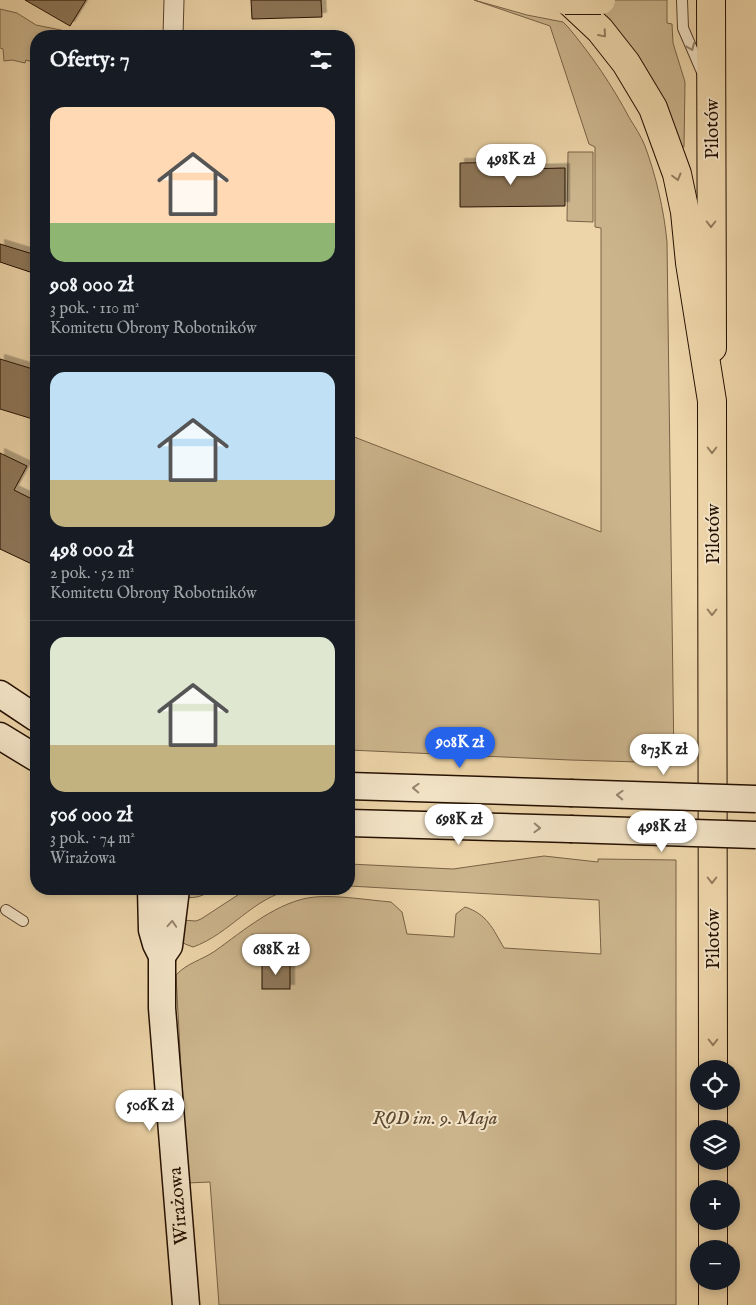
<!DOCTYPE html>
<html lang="pl">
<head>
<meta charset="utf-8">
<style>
  :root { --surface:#171b24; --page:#242831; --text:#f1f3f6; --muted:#9ea1a6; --line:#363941; --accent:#2563eb }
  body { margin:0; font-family:"IM FELL English",serif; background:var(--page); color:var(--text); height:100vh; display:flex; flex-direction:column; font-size:19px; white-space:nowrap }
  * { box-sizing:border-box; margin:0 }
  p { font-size:16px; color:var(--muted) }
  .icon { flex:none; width:28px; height:28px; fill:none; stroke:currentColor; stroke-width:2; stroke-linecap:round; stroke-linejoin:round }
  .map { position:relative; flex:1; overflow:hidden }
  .side { position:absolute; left:30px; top:30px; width:325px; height:865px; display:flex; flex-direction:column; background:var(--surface); border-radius:20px; box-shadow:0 2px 8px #0003 }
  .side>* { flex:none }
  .fabs { position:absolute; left:690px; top:1060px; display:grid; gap:10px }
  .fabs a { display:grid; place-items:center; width:50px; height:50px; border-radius:50%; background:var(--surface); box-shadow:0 2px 8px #0003; font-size:25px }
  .price { position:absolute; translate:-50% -42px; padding:0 11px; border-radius:18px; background:#fff; color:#222; font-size:16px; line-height:32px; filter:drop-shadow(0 1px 2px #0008) }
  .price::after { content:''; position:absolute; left:50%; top:30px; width:15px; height:11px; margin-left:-8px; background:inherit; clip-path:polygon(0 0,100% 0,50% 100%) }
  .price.active { background:var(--accent); color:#fff }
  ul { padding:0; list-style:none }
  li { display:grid; align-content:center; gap:10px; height:265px; padding:0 20px }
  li+li { border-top:1px solid var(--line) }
  li span { display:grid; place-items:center; height:155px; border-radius:15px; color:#555 }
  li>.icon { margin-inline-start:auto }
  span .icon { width:90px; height:90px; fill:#fffc; stroke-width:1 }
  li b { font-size:21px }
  h2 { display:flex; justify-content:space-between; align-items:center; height:60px; padding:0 20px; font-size:21px }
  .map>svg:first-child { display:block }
</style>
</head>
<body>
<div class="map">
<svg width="756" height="1305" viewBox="0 0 756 1305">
  <defs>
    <filter id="shadow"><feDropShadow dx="4.5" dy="-4.5" stdDeviation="0" flood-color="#0004"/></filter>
  </defs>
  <rect width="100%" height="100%" fill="#edd5a9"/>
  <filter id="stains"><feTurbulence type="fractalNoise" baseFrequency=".004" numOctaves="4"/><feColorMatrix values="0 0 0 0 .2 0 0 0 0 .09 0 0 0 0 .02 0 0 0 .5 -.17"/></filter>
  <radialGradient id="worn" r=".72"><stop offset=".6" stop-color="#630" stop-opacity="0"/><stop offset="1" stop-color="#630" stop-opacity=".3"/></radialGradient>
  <g fill="#cbb48c" stroke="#786246">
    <path d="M474,0L527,15L563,22L568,27C592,56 612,85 630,119C635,127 641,136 645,146C656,176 664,210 667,242L674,763L570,760L349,750V435L601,532V228L595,227V147L589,144L550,26Z"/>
    <path d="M588,0H667V23L672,24L673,43L685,82L684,147H682C673,119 659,90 644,66C629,42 607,21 588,0Z"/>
    <polygon points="0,9 17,13 36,25 90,36 36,36 36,63 26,60 25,63 12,60 4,61 3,49 0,48"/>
    <polygon points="568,152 593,152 593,222 567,221"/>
    <path d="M544,856L598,862V859L676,860V1305H219L210,1182L187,1183L176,975C187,963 202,960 215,951C243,931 279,900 315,897C338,895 367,900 391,902L402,912L407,934L454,937L456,914L465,907C487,914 493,929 504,948L601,954L599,900L349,886V864L453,869Z"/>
    <path d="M186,889H213C203,896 196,899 184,897Z"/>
    <path d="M247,889H293C252,898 230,934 193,947L185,944L180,939L182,920L196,921L201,919Z"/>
  </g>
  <g fill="#8d7658" stroke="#251001" filter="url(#shadow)">
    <polygon points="25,0 86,0 70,26"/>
    <polygon points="251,0 321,0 322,17 252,19"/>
    <polygon points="523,162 523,169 565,168 565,206 460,207 460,163"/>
    <polygon points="0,244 36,255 36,274 0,262"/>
    <polygon points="0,359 36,370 36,420 0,409"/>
    <polygon points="0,453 27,466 14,490 36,501 36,566 0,549"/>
    <polygon points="247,939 275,939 275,960 247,961"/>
    <rect x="262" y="962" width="28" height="27"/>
  </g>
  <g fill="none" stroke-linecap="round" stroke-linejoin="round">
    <g stroke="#57412b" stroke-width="12">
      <g id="lane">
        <polyline points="682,0 683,28 702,72"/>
        <polyline points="6,910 23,921"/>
      </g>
    </g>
    <g stroke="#57412b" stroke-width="21">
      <polyline id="street" points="173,36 174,0"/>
    </g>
    <g stroke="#251001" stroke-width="29">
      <g id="secondary">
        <polyline points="0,694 36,718"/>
        <polyline points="0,736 36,758"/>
        <polyline points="349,786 570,793"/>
        <polyline points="349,823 570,829"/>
        <polyline points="151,889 152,930 156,944 162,956 162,1008 186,1305"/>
        <polyline points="162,956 169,946 176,889"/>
      </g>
    </g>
    <g stroke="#251001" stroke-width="30">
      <polyline id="primary" points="711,0 712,348"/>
    </g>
    <g stroke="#251001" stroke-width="30">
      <g id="highway">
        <polyline points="568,0 600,30 626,63 653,108 677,174 685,212 690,263 712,401 713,1069"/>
        <polyline points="713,1101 713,1129"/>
        <polyline points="713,1161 713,1189"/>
        <polyline points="713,1221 713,1249"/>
        <polyline points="713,1281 713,1305"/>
      </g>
    </g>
    <use href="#lane" stroke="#f3e4c7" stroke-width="10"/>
    <use href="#street" stroke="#f3e4c7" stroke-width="19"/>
    <use href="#secondary" stroke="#f3e4c7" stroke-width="26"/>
    <use href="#primary" stroke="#edd5a9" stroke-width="28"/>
    <use href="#highway" stroke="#edd5a9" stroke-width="28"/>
    <g stroke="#251001" stroke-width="29" stroke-linecap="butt">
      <g id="secondary-bridge">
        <polyline points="570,793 756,799"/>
        <polyline points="570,829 756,835"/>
      </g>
    </g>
    <g stroke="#251001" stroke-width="30" stroke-linecap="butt">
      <polyline id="primary-bridge" points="565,0 601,0"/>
    </g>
    <use href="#secondary-bridge" stroke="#f3e4c7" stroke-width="26"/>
    <use href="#primary-bridge" stroke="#edd5a9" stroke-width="28"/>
  </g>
  <defs><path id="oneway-chevron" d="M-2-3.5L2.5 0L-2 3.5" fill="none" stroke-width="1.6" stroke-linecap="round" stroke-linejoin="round" transform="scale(1.25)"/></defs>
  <g stroke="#937c5d">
    <use href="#oneway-chevron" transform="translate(603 34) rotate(49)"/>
    <use href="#oneway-chevron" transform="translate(677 177) rotate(75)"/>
    <use href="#oneway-chevron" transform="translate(711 224) rotate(90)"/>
    <use href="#oneway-chevron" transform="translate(712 450) rotate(90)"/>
    <use href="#oneway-chevron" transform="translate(712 612) rotate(90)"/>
    <use href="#oneway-chevron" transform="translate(712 880) rotate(90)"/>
    <use href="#oneway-chevron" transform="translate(713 1042) rotate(90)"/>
  </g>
  <g stroke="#96856e">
    <use href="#oneway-chevron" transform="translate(691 47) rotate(67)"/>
    <use href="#oneway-chevron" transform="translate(416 788) rotate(-178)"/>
    <use href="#oneway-chevron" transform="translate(620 795) rotate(-178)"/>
    <use href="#oneway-chevron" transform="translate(537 828) rotate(2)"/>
    <use href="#oneway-chevron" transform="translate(172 924) rotate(-86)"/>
  </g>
  <g text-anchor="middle" stroke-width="4" stroke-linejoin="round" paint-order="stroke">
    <g font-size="19" fill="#251001" stroke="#f3e4c7">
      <text transform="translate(711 129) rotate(-90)" y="7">Pilotów</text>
      <text transform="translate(712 534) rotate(-90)" y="7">Pilotów</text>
      <text transform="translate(712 939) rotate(-90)" y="7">Pilotów</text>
      <text transform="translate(177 1206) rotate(-95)" y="7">Wirażowa</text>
    </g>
    <g font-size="19" font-style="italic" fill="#5f4932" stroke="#f3e4c7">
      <text x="435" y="1124">ROD im. 9. Maja</text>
    </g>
  </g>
  <rect width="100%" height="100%" filter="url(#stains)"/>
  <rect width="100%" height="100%" fill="url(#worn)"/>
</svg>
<div class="fabs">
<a><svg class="icon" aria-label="locate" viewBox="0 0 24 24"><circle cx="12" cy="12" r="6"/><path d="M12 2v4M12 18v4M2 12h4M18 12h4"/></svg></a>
<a><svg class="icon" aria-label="layers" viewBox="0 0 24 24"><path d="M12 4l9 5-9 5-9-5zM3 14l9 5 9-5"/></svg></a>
<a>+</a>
<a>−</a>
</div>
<b class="price" style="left:511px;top:186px">498K zł</b>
<b class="price active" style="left:460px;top:769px">908K zł</b>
<b class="price" style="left:664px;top:776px">873K zł</b>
<b class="price" style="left:459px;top:846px">698K zł</b>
<b class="price" style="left:662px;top:853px">498K zł</b>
<b class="price" style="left:276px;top:976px">688K zł</b>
<b class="price" style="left:150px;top:1132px">506K zł</b>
<section class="side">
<h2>Oferty: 7<svg class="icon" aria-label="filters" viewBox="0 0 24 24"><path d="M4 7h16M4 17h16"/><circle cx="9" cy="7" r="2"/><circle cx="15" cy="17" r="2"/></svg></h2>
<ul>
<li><span style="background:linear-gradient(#ffd9b3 75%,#8fb573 0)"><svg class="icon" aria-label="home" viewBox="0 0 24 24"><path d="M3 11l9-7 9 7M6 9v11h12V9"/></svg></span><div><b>908 000 zł</b><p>3 pok. · 110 m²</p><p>Komitetu Obrony Robotników</p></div></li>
<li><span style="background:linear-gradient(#bfe0f5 70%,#c2b280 0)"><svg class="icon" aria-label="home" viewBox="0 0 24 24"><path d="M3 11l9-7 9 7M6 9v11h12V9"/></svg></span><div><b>498 000 zł</b><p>2 pok. · 52 m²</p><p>Komitetu Obrony Robotników</p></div></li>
<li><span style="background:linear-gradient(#dfe7d0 70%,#c2b280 0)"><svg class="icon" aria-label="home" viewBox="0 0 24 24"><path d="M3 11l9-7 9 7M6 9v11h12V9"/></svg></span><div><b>506 000 zł</b><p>3 pok. · 74 m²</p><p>Wirażowa</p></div></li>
</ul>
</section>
</div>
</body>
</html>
